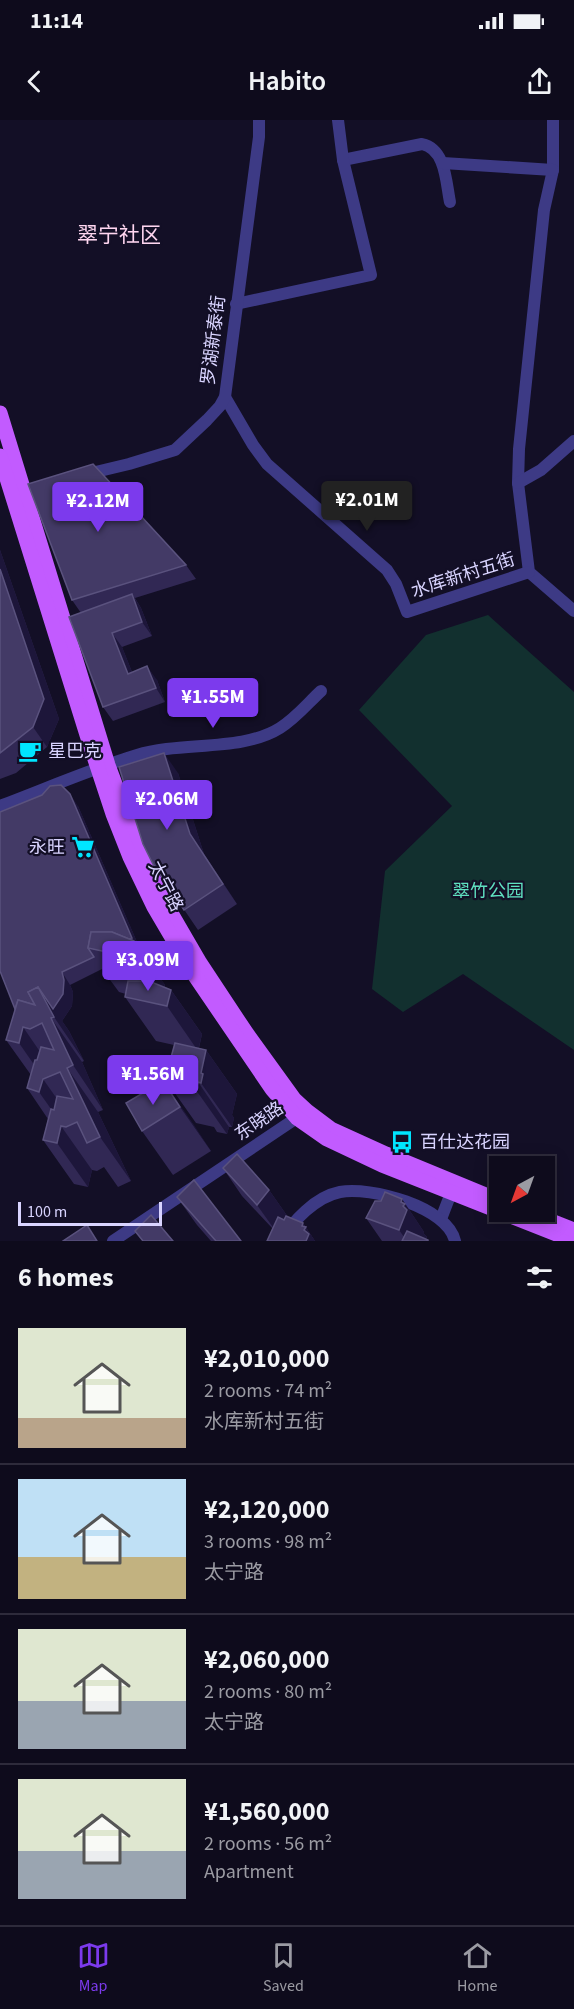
<!DOCTYPE html>
<html lang="en">
<head>
<meta charset="utf-8">
<style>
  :root { --surface:#0e0b1c; --page:#1c1929; --text:#f1f3f6; --muted:#9b9ba3; --line:#2e2b3b; --accent:#7c3aed }
  body { margin:0; font-family:"Source Sans 3","Noto Sans SC",sans-serif; background:var(--page); color:var(--text); height:100vh; display:flex; flex-direction:column; font-size:22px; white-space:nowrap }
  * { box-sizing:border-box; margin:0 }
  p { font-size:20px; color:var(--muted) }
  .icon { flex:none; width:33px; height:33px; fill:none; stroke:currentColor; stroke-width:2; stroke-linecap:round; stroke-linejoin:round }
  .map { position:relative; height:1121px; overflow:hidden }
  .details { display:flex; flex-direction:column; background:var(--surface); flex:1 }
  .details>* { flex:none }
  .needle { width:39px; rotate:221deg }
  .tools { position:absolute; left:489px; top:1036px; display:grid; gap:12px }
  .tools a { display:grid; place-items:center; width:66px; height:66px; border-radius:0px; background:var(--surface); box-shadow:0 3px 15px #0003,0 0 0 2px var(--line); font-size:30px }
  .scale { position:absolute; left:18px; bottom:15px; width:144px; box-sizing:border-box; padding-left:6px; border:3px solid #d9d4ff; border-top:0; font-size:16px; line-height:21px; white-space:nowrap; color:#d9d4ff; -webkit-text-stroke:4px #130f26; paint-order:stroke }
  .price { position:absolute; translate:-50% -51px; padding:0 14px; border-radius:6px; background:var(--accent); color:#fff; font-size:20px; line-height:39px; filter:drop-shadow(0 2px 3px #0008) }
  .price::after { content:''; position:absolute; left:50%; top:36px; width:18px; height:14px; margin-left:-9px; background:inherit; clip-path:polygon(0 0,100% 0,50% 100%) }
  .price.selected { background:#222; color:#fff }
  ul { padding:0; list-style:none }
  li { display:flex; align-items:center; gap:18px; height:150px; padding:0 18px }
  li+li { border-top:2px solid var(--line) }
  li span { display:grid; place-items:center; flex:none; width:168px; height:120px; border-radius:0px; color:#555 }
  li>.icon { margin-inline-start:auto }
  span .icon { width:72px; height:72px; fill:#fffc; stroke-width:1 }
  li b { font-size:26px }
  h2 { display:flex; justify-content:space-between; align-items:center; height:72px; padding:0 18px; font-size:26px }
  .status { display:flex; justify-content:space-between; align-items:center; height:42px; padding:0 30px; background:var(--surface); direction:ltr }
  .status svg { height:16px; fill:currentColor }
  header { display:flex; justify-content:space-between; align-items:center; height:78px; padding:0 18px; background:var(--surface); font-size:27px; font-weight:600 }
  .tab-bar { display:flex; justify-content:space-around; align-items:center; height:84px; border-top:2px solid var(--line); background:var(--surface); font-size:16px; color:var(--muted) }
  .tab-bar a { display:grid; justify-items:center; gap:3px }
  .tab-bar .selected { color:var(--accent) }
  .map>svg:first-child { display:block }
</style>
</head>
<body>
<div class="status"><b>11:14</b><svg viewBox="0 0 49 12"><path d="M0 12V9h3v3zM5 12V6h3v6zM10 12V3h3v9zM15 12V0h3v12zM26 1h20v11H26zM47 4h2v5h-2z"/></svg></div>
<header><svg class="icon" aria-label="back" viewBox="0 0 24 24"><path d="M15 5l-7 7 7 7"/></svg>Habito<svg class="icon" aria-label="share" viewBox="0 0 24 24"><path d="M12 15V3M7 8l5-5 5 5M5 13v7h14v-7"/></svg></header>
<div class="map">
<svg width="574" height="1121" viewBox="0 0 574 1121">
  <rect width="100%" height="100%" fill="#130f26"/>
  <polygon fill="#12302f" points="488,495 574,572 574,930 463,854 403,892 372,869 385,751 452,686 359,590 426,515"/>
  <g fill="none" stroke-linecap="round" stroke-linejoin="round">
    <g stroke="#3d3a85" stroke-width="12">
      <polyline points="553,0 553,50 544,90 519,329 518,363 529,452 574,491"/>
      <path d="M343,40L422,24C446,29 446,63 450,82"/>
      <polyline points="443,43 553,50"/>
      <polyline points="236,184 371,155 343,40 338,0"/>
      <polyline points="225,277 253,325 267,344 387,450 396,464 407,492 529,452"/>
      <polyline points="83,355 129,344 175,330 207,300 220,286 225,277 259,17 259,0"/>
      <polyline points="518,363 541,350 574,321"/>
      <path d="M0,686C45,669 91,649 137,635C181,621 242,632 280,608C296,598 308,583 321,571"/>
      <polyline points="441,1099 451,1073"/>
      <polyline points="113,1121 304,993"/>
      <path d="M281,1121C293,1101 315,1077 340,1072C370,1066 448,1087 455,1121"/>
    </g>
    <g stroke="#c25bff" stroke-width="15">
      <polyline points="0,293 108,645 139,728 164,781 200,843 245,911 294,979 307,991 331,1009 386,1034 500,1081"/>
      <polyline points="0,336 87,615 113,694 130,737 154,787 191,850 272,969 297,998 327,1019 382,1045 574,1121"/>
      <polyline points="546,1099 574,1110"/>
    </g>
  </g>
  <g fill="#312854">
    <polygon points="0,430 59,599 47,627 16,653 0,659"/>
    <polygon points="186,445 196,459 135,478 141,488 152,516 122,527 132,552 157,560 165,582 113,601 103,587 81,493 72,480"/>
    <polygon points="178,653 204,734 237,784 198,810 153,744"/>
    <polygon points="78,686 140,829 165,865 165,867 171,870 202,914 199,928 206,930 237,974 232,995 234,998 232,1007 229,1007 227,1014 217,1012 214,1007 196,1003 165,959 174,925 156,921 125,877 126,874 119,872 102,849 70,865 73,872 72,886 62,901 69,911 84,941 82,942 103,990 98,992 131,1061 118,1067 104,1047 97,1051 92,1050 88,1067 74,1064 43,1020 48,999 27,968 31,955 6,920"/>
    <polygon points="163,961 211,1031 173,1055 142,1011"/>
    <polygon points="223,1048 269,1070 288,1097 303,1103 315,1121 267,1121 273,1109 242,1076"/>
    <polygon points="177,1077 241,1121 211,1121 197,1105"/>
    <polygon points="402,1079 424,1112 423,1113 427,1117 426,1119 429,1121 382,1121 366,1098 381,1081"/>
  </g>
  <g fill="#1d163a">
    <polygon points="0,430 59,599 47,627 33,607 0,449"/>
    <polygon points="132,474 141,488 152,516 142,502"/>
    <polygon points="112,513 122,527 138,567 128,554"/>
    <polygon points="147,546 157,560 165,582 156,568"/>
    <polygon points="164,633 178,653 204,734 237,784 190,714"/>
    <polygon points="70,674 78,686 140,829 165,865 161,882 130,837 134,821 132,818"/>
    <polygon points="62,852 70,865 73,872 72,886 62,901 69,911 84,941 54,897 51,898 82,942 103,990 73,945 56,909 56,910 47,898 51,892 38,867 53,889 63,874 64,860"/>
    <polygon points="171,870 202,914 198,931 167,886"/>
    <polygon points="23,907 54,952 44,959 19,923"/>
    <polygon points="206,930 237,974 232,995 234,998 232,1007 201,963 201,953"/>
    <polygon points="67,948 98,992 131,1061 100,1017"/>
    <polygon points="43,959 74,1003 63,1006 39,972"/>
    <polygon points="163,961 194,1005 211,1031 180,987"/>
    <polygon points="198,962 229,1007 227,1014 196,970"/>
    <polygon points="61,1006 92,1050 88,1067 57,1023"/>
    <polygon points="269,1070 288,1097 277,1113 257,1085"/>
    <polygon points="402,1079 424,1112 423,1113 427,1117 425,1121 407,1121 399,1110"/>
    <polygon points="303,1103 315,1121 306,1121 302,1106"/>
  </g>
  <g fill="#433a66" stroke="#5a527e" stroke-width="1.5">
    <polygon points="93,344 186,445 72,480 28,364"/>
    <polygon points="0,449 44,579 33,607 0,633"/>
    <polygon points="132,474 142,502 112,513 128,554 147,546 156,568 103,587 69,497"/>
    <polygon points="164,633 190,714 223,764 184,790 153,744 143,724 119,647"/>
    <polygon points="61,665 70,674 132,818 129,819 112,812 91,812 88,828 94,837 62,852 64,860 63,874 53,889 38,867 28,872 35,885 18,880 15,889 0,851 0,692 42,675 50,666"/>
    <polygon points="91,812 112,812 134,821 130,837 88,828"/>
    <polygon points="128,861 149,861 171,870 167,886 125,877"/>
    <polygon points="38,867 54,897 51,898 73,945 67,948 100,1017 87,1023 77,1002 66,1007 61,1006 57,1023 43,1020 51,989 54,990 57,976 73,979 60,952 43,959 39,972 27,968 35,940 37,940 41,927 54,930 42,903 30,909 23,907 19,923 6,920 18,880 35,885 28,872"/>
    <polygon points="175,923 206,930 201,953 203,954 201,963 198,962 196,970 186,968 187,964 165,959"/>
    <polygon points="163,961 180,987 142,1011 126,983"/>
    <polygon points="237,1034 269,1070 257,1085 223,1048"/>
    <polygon points="194,1060 241,1121 216,1121 177,1077"/>
    <polygon points="385,1072 402,1079 401,1082 405,1084 403,1086 407,1090 399,1110 366,1098 375,1081 381,1081"/>
    <polygon points="151,1095 173,1121 143,1121 135,1111"/>
    <polygon points="286,1096 303,1103 302,1106 306,1107 304,1110 309,1114 306,1121 267,1121 278,1097 284,1100"/>
    <polygon points="87,1105 97,1121 63,1121"/>
    <polygon points="407,1111 428,1120 428,1121 402,1121"/>
  </g>
  <defs>
    <g id="cafe-bare" transform="scale(1.8)"><path d="M-5.5-4.5H6V0H3Q3 3.5 0 3.5H-2.5Q-5.5 3.5-5.5 0ZM3-3.2v2h1.7v-2ZM-6 4.5H4V6H-6Z" fill="#00e5ff" stroke="#130f26" stroke-width="2.5" paint-order="stroke"/></g>
    <g id="supermarket-bare" transform="scale(1.8)"><path d="M-6-5.5h2.5l.6 2H6L4.5 2H-2.5L-4.4-4H-6ZM-1.5 3.2a1.3 1.3 0 1 0 .1 0ZM3 3.2a1.3 1.3 0 1 0 .1 0Z" fill="#00e5ff" stroke="#130f26" stroke-width="2.5" paint-order="stroke"/></g>
    <g id="bus-bare" transform="scale(1.8)"><path d="M-5-6H5V4H4V6H2V4H-2V6H-4V4H-5ZM-3.5-4V0h7V-4ZM-3.5 1.2v1.5H-2V1.2ZM2 1.2v1.5H3.5V1.2Z" fill="#00e5ff" stroke="#130f26" stroke-width="2.5" paint-order="stroke"/></g>
  </defs>
  <g fill-rule="evenodd">
    <use href="#cafe-bare" x="30" y="631"/>
    <use href="#supermarket-bare" x="83" y="727"/>
    <use href="#bus-bare" x="402" y="1022"/>
  </g>
  <g text-anchor="middle" stroke-width="4.5" stroke-linejoin="round" paint-order="stroke">
    <g font-size="18" fill="#d9d4ff" stroke="#130f26">
      <text transform="translate(213 220) rotate(-83)" y="6">罗湖新泰街</text>
      <text transform="translate(463 455) rotate(-18)" y="6">水库新村五街</text>
      <text transform="translate(166 766) rotate(63)" y="6">太宁路</text>
      <text transform="translate(259 1001) rotate(-34)" y="6">东晓路</text>
    </g>
    <g font-size="18" fill="#d9d4ff" stroke="#130f26" text-anchor="start">
      <text x="48" y="637">星巴克</text>
      <text x="65" y="733" text-anchor="end">永旺</text>
      <text x="420" y="1028">百仕达花园</text>
    </g>
    <g font-size="18" fill="#5fe0c0" stroke="#130f26">
      <text x="488" y="777">翠竹公园</text>
    </g>
    <g font-size="21" fill="#ffd6f0" stroke="#130f26">
      <text x="119" y="122">翠宁社区</text>
    </g>
  </g>
</svg>
<div class="tools">
<a><svg class="needle" viewBox="-14 -14 28 28"><path d="M0-13l5 13h-10z" fill="#e53935"/><path d="M0 13l5-13h-10z" fill="#9b9ba3"/></svg></a>
</div>
<div class="scale">100 m</div>
<b class="price selected" style="left:367px;top:412px">¥2.01M</b>
<b class="price" style="left:98px;top:413px">¥2.12M</b>
<b class="price" style="left:213px;top:609px">¥1.55M</b>
<b class="price" style="left:167px;top:711px">¥2.06M</b>
<b class="price" style="left:148px;top:872px">¥3.09M</b>
<b class="price" style="left:153px;top:986px">¥1.56M</b>
</div>
<section class="details">
<h2>6 homes<svg class="icon" aria-label="filters" viewBox="0 0 24 24"><path d="M4 7h16M4 17h16"/><circle cx="9" cy="7" r="2"/><circle cx="15" cy="17" r="2"/></svg></h2>
<ul>
<li><span style="background:linear-gradient(#dfe7d0 75%,#b9a48a 0)"><svg class="icon" aria-label="home" viewBox="0 0 24 24"><path d="M3 11l9-7 9 7M6 9v11h12V9"/></svg></span><div><b>¥2,010,000</b><p>2 rooms · 74 m²</p><p>水库新村五街</p></div></li>
<li><span style="background:linear-gradient(#bfe0f5 65%,#c2b280 0)"><svg class="icon" aria-label="home" viewBox="0 0 24 24"><path d="M3 11l9-7 9 7M6 9v11h12V9"/></svg></span><div><b>¥2,120,000</b><p>3 rooms · 98 m²</p><p>太宁路</p></div></li>
<li><span style="background:linear-gradient(#dfe7d0 60%,#9aa5b1 0)"><svg class="icon" aria-label="home" viewBox="0 0 24 24"><path d="M3 11l9-7 9 7M6 9v11h12V9"/></svg></span><div><b>¥2,060,000</b><p>2 rooms · 80 m²</p><p>太宁路</p></div></li>
<li><span style="background:linear-gradient(#dfe7d0 60%,#9aa5b1 0)"><svg class="icon" aria-label="home" viewBox="0 0 24 24"><path d="M3 11l9-7 9 7M6 9v11h12V9"/></svg></span><div><b>¥1,560,000</b><p>2 rooms · 56 m²</p><p>Apartment</p></div></li>
</ul>
</section>
<nav class="tab-bar">
<a class="selected"><svg class="icon" aria-label="map" viewBox="0 0 24 24"><path d="M3 6l6-2 6 2 6-2v14l-6 2-6-2-6 2zM9 4v14M15 6v14"/></svg>Map</a>
<a><svg class="icon" aria-label="saved" viewBox="0 0 24 24"><path d="M7 4h10v16l-5-4-5 4z"/></svg>Saved</a>
<a><svg class="icon" aria-label="home" viewBox="0 0 24 24"><path d="M3 11l9-7 9 7M6 9v11h12V9"/></svg>Home</a>
</nav>
</body>
</html>
